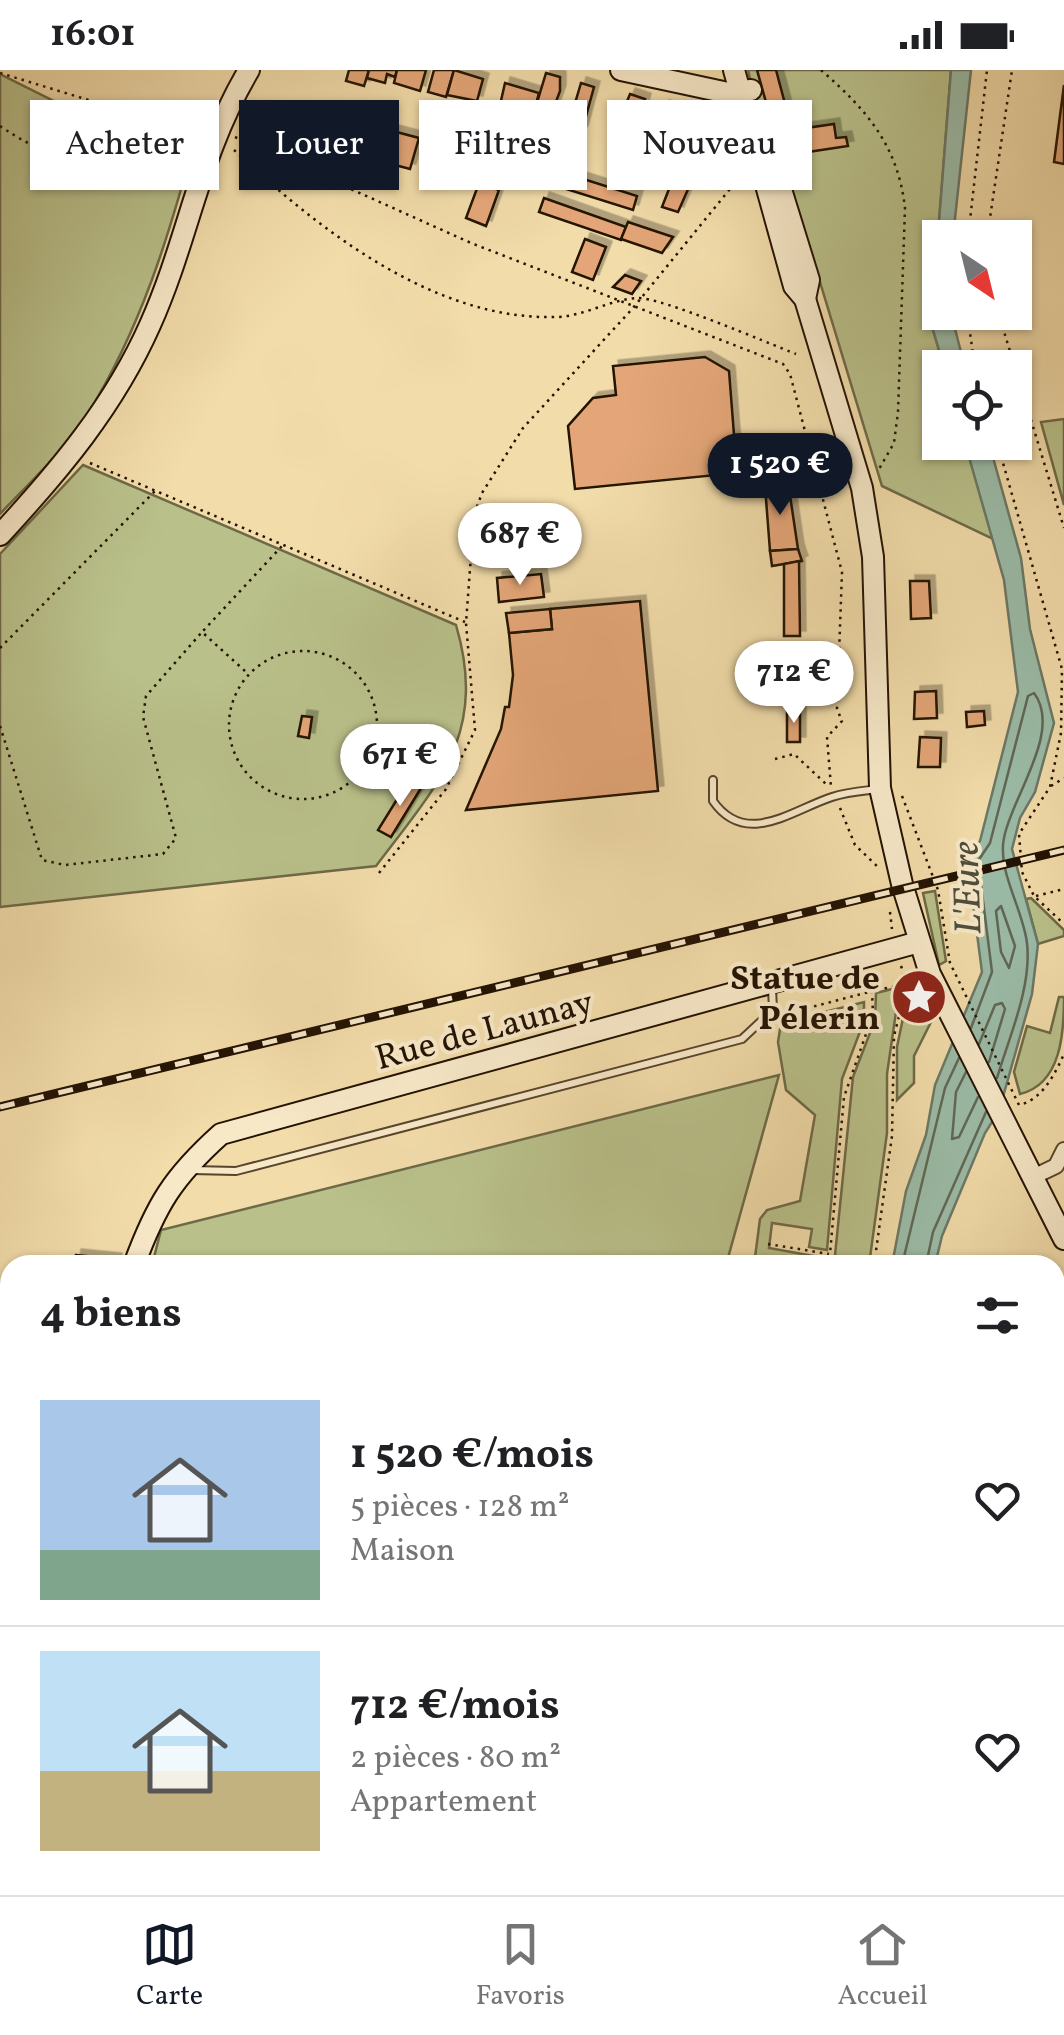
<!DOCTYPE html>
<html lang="fr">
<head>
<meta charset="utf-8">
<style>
  :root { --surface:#fff; --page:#f6f6f6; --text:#202124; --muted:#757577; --line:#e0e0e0; --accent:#111827 }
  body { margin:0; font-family:Vollkorn,serif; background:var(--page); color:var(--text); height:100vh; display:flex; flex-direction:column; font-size:38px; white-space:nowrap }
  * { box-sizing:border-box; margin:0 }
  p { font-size:32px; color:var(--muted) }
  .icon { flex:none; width:55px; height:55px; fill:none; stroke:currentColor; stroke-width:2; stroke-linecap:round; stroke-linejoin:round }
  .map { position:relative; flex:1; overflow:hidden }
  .side { position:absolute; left:0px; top:1185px; width:1065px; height:640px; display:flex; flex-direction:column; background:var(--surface); border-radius:30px 30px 0 0; box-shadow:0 2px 8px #0004 }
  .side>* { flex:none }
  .banner { position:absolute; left:30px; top:30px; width:1005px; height:90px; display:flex; gap:20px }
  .needle { width:65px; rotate:145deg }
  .buttons { position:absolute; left:922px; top:150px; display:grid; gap:20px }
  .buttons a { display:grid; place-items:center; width:110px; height:110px; border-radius:0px; background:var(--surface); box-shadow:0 2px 8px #0004; font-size:50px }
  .price { position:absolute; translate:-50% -85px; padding:0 22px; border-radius:35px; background:#fff; color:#222; font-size:32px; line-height:65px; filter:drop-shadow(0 2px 5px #0008) }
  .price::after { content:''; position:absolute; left:50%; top:60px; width:30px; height:22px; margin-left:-15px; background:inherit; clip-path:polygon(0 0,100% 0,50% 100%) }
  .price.active { background:var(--accent); color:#fff }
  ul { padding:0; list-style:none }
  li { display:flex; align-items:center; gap:30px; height:250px; padding:0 40px }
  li+li { border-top:2px solid var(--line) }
  li span { display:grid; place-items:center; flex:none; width:280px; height:200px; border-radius:0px; color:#555 }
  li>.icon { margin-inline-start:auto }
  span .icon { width:120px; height:120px; fill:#fffc; stroke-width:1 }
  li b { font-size:42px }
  h2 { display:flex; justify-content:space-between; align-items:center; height:120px; padding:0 40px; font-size:42px }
  .tag { padding:0 35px; border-radius:0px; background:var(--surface); box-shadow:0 2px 8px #0004; font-size:35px; line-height:90px }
  .tag.active { background:var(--accent); color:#fff }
  .status { display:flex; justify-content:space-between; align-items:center; height:70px; padding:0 50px; background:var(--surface); direction:ltr }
  .status svg { height:28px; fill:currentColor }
  .tabs { display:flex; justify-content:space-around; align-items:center; height:140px; border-top:2px solid var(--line); background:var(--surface); font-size:28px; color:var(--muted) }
  .tabs a { display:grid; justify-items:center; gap:5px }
  .tabs .active { color:var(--accent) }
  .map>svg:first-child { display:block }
</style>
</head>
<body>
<div class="status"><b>16:01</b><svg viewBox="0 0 49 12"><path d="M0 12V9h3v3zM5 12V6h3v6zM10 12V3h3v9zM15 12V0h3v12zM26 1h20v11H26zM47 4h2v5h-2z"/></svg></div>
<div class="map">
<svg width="1064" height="1825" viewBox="0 0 1064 1825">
  <defs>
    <filter id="shadow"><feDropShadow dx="5.5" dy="-5.5" stdDeviation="0" flood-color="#0004"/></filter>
  </defs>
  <rect width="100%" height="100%" fill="#f2dcaa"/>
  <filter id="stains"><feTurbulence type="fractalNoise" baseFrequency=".002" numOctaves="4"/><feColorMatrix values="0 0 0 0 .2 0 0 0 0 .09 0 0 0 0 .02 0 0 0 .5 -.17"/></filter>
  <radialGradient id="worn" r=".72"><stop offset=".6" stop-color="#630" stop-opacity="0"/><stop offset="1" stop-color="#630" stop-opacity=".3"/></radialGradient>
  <g fill="#b9c08a" stroke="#6e6946" stroke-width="2.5">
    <polygon points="748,0 951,0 931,253 944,297 940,298 940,372 965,373 995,470 882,416 785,97 770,97"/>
    <path d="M0,4L62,35L196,65C170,163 141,259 87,345C64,381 29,413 0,444Z"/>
    <polygon points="1064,349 1064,435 1041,352"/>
    <path d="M83,395L456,555C488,664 438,714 376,796L0,837V484Z"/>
    <polygon points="935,821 946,891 939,895 923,823"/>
    <polygon points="1031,828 1064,860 1064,866 1038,874 1026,829"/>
    <polygon points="915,915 927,920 937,940 914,986 914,1013 897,1030 897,977 909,919"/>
    <polygon points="892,919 898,928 887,1004 887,1063 869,1195 834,1195 853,1007 875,950 876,923"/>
    <path d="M1059,927H1064C1064,961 1062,1014 1020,1024L1014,1002L1027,956L1050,963Z"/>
    <polygon points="864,932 864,951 842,1009 827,1180 809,1177 812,1159 772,1153 769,1178 825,1188 824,1195 754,1195 760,1149 767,1140 800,1131 815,1045 786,1020 778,972 781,953"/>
    <polygon points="779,1005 726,1195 152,1195 161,1160"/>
    <polygon points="1064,1414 1064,1633 1055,1639 1055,1424"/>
    <polygon points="198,1815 605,1815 600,1825 210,1825"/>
  </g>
  <g fill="#9bbca8" stroke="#6b7866" stroke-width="2.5">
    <polygon points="951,0 971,0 953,167 940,168 940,242 951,243 965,298 944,297 931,253"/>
    <polygon points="965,373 989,373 1021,488 1030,559 1054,653 1035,722 1020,748 1012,779 1038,874 1032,924 999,1041 985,1063 942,1166 935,1195 892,1195 906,1121 926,1065 935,1015 982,902 967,787 980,771 1018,622 1004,510"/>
  </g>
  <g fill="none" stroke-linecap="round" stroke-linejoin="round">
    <g stroke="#5f6755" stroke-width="2.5">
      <polygon points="1001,836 1015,876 1009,898 1001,882 996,841"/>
      <path d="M971,958L992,902L978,791L990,773L1028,626L1034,623C1063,661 1011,728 1004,768C997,801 1023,839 1027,873C1032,917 1009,967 997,1008"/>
      <polyline points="979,974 995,935 1002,933 1005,939 989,992"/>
      <polyline points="966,1002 956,1022 952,1069 959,1067 978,1027"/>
      <polyline points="902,1195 945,1018 959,988"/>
      <polyline points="926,1195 933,1162 986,1042"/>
    </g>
  </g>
  <g fill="#e4a678" stroke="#231202" stroke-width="2.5" filter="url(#shadow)">
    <polygon points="349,0 369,0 364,16 346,11"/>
    <polygon points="369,0 397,0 395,7 387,4 385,13 367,8"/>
    <polygon points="397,0 426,0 420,21 394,13"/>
    <polygon points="434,0 454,0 446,27 428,22"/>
    <polygon points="454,0 483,9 477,31 447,25"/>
    <polygon points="757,0 776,0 792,60 834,54 836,68 846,67 848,76 781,86"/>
    <polygon points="546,3 560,7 560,21 538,80 574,91 570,105 520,89"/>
    <polygon points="505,13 539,23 531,51 526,49 528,43 500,35"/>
    <polygon points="581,13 594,17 582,61 568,57"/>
    <polygon points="1064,15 1064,94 1054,92"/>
    <polygon points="630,24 645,29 632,73 612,68"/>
    <polygon points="715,35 731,48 738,75 694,57 697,45 703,50"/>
    <polygon points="664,36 674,39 665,69 640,62 637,70 634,68 642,38 662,43"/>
    <polygon points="266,37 290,48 273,71 255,62"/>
    <polygon points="485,40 498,44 492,67 478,63"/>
    <polygon points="694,57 717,67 714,73 704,69 699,85 683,80"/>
    <polygon points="389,60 419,68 410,99 380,91"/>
    <polygon points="317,61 341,72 335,84 349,91 343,104 305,86"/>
    <polygon points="499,69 524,76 520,91 494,84"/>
    <polygon points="552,99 637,126 633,140 547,113"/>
    <polygon points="676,101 693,108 678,142 662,137"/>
    <polygon points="479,113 499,120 486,156 466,148"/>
    <polygon points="544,128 626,157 621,170 539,142"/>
    <polygon points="628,152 673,167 662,183 621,169"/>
    <polygon points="585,169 606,177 593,210 572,202"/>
    <polygon points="625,205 641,211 632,224 613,217"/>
    <polygon points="705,287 729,301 737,403 575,419 568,356 593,328 616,325 613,296"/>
    <polygon points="788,412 798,479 770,481 765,416"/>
    <polygon points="798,479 802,491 772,496 770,481"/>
    <polygon points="799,491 800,566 784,566 784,494"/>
    <polygon points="541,504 544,527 499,532 497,508"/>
    <polygon points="910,511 929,511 931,548 911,549"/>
    <polygon points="640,531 658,721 466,740 501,659 505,637 509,637 513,605 509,563 552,559 550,539"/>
    <polygon points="550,539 552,559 509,563 506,543"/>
    <polygon points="936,621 937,648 914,649 915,622"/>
    <rect x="787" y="639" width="13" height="33"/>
    <polygon points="984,641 985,655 967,657 966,642"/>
    <polygon points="302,646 312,647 309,668 298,666"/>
    <polygon points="920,667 941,668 940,697 918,697"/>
    <polygon points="409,710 421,718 391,767 378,760"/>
    <polygon points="76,1185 116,1189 115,1195 75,1195"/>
    <polygon points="1055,1705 1064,1721 1064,1825 1056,1825 1051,1815 1055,1815"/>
    <polygon points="956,1815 966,1815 971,1825 947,1825 945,1821"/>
    <polygon points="984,1815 1009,1815 1013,1825 980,1825 987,1821"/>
  </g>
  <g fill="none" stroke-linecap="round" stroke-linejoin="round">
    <g stroke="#57442c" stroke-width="10">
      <g id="lane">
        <path d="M713,710V731C746,778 792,740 832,727C847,722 863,721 879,719"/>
        <polyline points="192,1100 236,1101 742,969 773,940 772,918"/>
        <polyline points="0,1284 10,1318"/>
        <polyline points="1055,1642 1064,1637"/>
        <polyline points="97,1815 115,1825"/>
        <polyline points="138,1815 149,1825"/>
        <polyline points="924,1825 931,1815"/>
      </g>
    </g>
    <g stroke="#57442c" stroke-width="18">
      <polyline id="street" points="1033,1107 1056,1096 1064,1080"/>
    </g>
    <g stroke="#231202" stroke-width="24">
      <g id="secondary">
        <polyline points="621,0 728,23 751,20"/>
        <polyline points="734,0 794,216 805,229 862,418 873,487 880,718 902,814 930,904 1064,1169"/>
        <polyline points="771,87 809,210 805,229"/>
        <path d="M0,465C60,400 114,336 150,255C189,168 198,86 249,0"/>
        <path d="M134,1195C156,1135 173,1107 221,1064L919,872"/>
        <polyline points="36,1825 44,1815"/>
      </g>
    </g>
    <g stroke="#231202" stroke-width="2.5" stroke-dasharray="2.5 5" stroke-linecap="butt">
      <path d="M821,0C867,40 898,76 905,138L898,342L894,373L879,399"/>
      <polyline points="0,3 177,57 200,54"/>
      <path d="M0,56C69,103 121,104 195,69"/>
      <polyline points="235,67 471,173 783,294 790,304 842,502 837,639 842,651 827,667 831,717"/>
      <path d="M234,80C319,160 435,251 557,247C585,246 611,229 638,228C660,227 768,273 796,284"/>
      <polyline points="968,168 987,0"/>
      <polyline points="987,168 1012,0"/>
      <polyline points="967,242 975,298"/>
      <polyline points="998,242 1064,458"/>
      <polyline points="997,372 1062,599 1061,663 1050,717 1019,764 1022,802 1034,826 1064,854"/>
      <polyline points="90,393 465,552"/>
      <polyline points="0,578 157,419"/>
      <circle cx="303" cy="655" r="74"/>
      <polyline points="245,601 202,562 283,475"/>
      <polyline points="0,656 42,790 65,795 163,784 176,768 143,647 146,626 202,562"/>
      <polyline points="775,689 794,684 826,714"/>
      <polyline points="1051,716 1064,708"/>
      <path d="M902,726L938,820L950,893L1019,1035C1042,1030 1055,1004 1064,984"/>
      <polyline points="840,738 855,775 878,797"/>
      <polyline points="379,803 446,719 475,660 466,553 474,445 482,423 523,358 633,238 743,103"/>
      <polyline points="1036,826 1064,819"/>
      <polyline points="890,842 892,859"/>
      <polyline points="901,896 907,913"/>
      <polyline points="785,944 869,922"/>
      <polyline points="768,1174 829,1184"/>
      <polyline points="829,1195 844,1027 873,944 872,921 906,914"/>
      <polyline points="874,1195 892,1066 894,966 907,915"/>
      <polyline points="1055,1411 1064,1404"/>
      <polyline points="1055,1666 1064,1682"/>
      <polyline points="1056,1691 1064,1687"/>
      <polyline points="975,1815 979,1822"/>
      <polyline points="716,1825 718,1815"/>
      <polyline points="782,1825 784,1815"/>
      <polyline points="841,1825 844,1815"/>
    </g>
    <use href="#lane" stroke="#f7e8c8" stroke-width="6"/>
    <use href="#street" stroke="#f7e8c8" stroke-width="14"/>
    <use href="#secondary" stroke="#f7e8c8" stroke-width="20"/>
    <g stroke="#231202" stroke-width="9">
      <polyline id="rail" points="0,1037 1064,780"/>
    </g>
    <use href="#rail" stroke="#f7e8c8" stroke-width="5" stroke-dasharray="15" stroke-linecap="butt"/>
  </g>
  <defs>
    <g id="sight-disc" transform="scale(2.875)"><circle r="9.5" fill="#8f2418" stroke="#f7e8c8"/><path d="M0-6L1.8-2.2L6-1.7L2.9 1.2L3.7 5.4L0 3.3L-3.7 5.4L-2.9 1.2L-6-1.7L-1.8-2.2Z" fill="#fff"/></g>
  </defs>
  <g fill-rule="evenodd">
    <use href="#sight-disc" x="919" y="927"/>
  </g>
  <g text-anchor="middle" stroke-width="8" stroke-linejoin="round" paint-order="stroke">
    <g font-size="35" font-weight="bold" fill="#231202" stroke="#f7e8c8" text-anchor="end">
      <text x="880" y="919">Statue de<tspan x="880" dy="40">Pélerin</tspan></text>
    </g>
    <g font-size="35" fill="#231202" stroke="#f7e8c8">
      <text transform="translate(484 959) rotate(-15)" y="12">Rue de Launay</text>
    </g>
    <g font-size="38" font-style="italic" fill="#4d4e3c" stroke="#f7e8c8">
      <text transform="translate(966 818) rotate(-92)" y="13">L'Eure</text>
    </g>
  </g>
  <rect width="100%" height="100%" filter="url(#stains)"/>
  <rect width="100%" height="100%" fill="url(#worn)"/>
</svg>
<div class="buttons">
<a><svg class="needle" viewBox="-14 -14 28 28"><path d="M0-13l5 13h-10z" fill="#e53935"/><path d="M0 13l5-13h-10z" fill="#757577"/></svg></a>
<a><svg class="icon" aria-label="locate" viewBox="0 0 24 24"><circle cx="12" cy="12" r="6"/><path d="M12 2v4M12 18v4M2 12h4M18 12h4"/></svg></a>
</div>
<b class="price active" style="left:780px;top:448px">1 520 €</b>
<b class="price" style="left:520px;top:518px">687 €</b>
<b class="price" style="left:794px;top:656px">712 €</b>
<b class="price" style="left:400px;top:739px">671 €</b>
<div class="banner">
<a class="tag">Acheter</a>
<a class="tag active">Louer</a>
<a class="tag">Filtres</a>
<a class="tag">Nouveau</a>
</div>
<section class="side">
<h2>4 biens<svg class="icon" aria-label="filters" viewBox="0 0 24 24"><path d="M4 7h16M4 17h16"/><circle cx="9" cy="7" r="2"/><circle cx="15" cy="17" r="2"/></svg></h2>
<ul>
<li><span style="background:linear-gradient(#a9c7e8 75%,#7fa58c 0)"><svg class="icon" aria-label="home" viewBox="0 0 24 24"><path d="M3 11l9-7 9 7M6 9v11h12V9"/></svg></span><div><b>1 520 €/mois</b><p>5 pièces · 128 m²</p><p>Maison</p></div><svg class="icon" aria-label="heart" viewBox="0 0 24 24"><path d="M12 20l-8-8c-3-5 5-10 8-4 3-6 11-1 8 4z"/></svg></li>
<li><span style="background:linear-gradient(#bfe0f5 60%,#c2b280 0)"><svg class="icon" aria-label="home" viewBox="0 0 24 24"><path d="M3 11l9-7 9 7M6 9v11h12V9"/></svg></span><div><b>712 €/mois</b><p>2 pièces · 80 m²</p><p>Appartement</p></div><svg class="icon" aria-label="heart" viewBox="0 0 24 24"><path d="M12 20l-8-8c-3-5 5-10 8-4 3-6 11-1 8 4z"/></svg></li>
</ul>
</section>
</div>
<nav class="tabs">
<a class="active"><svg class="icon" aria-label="map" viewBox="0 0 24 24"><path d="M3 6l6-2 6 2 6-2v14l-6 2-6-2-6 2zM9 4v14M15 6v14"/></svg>Carte</a>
<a><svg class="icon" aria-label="saved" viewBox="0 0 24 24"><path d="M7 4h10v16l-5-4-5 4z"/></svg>Favoris</a>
<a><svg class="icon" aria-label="home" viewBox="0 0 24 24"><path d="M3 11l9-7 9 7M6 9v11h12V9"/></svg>Accueil</a>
</nav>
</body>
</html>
